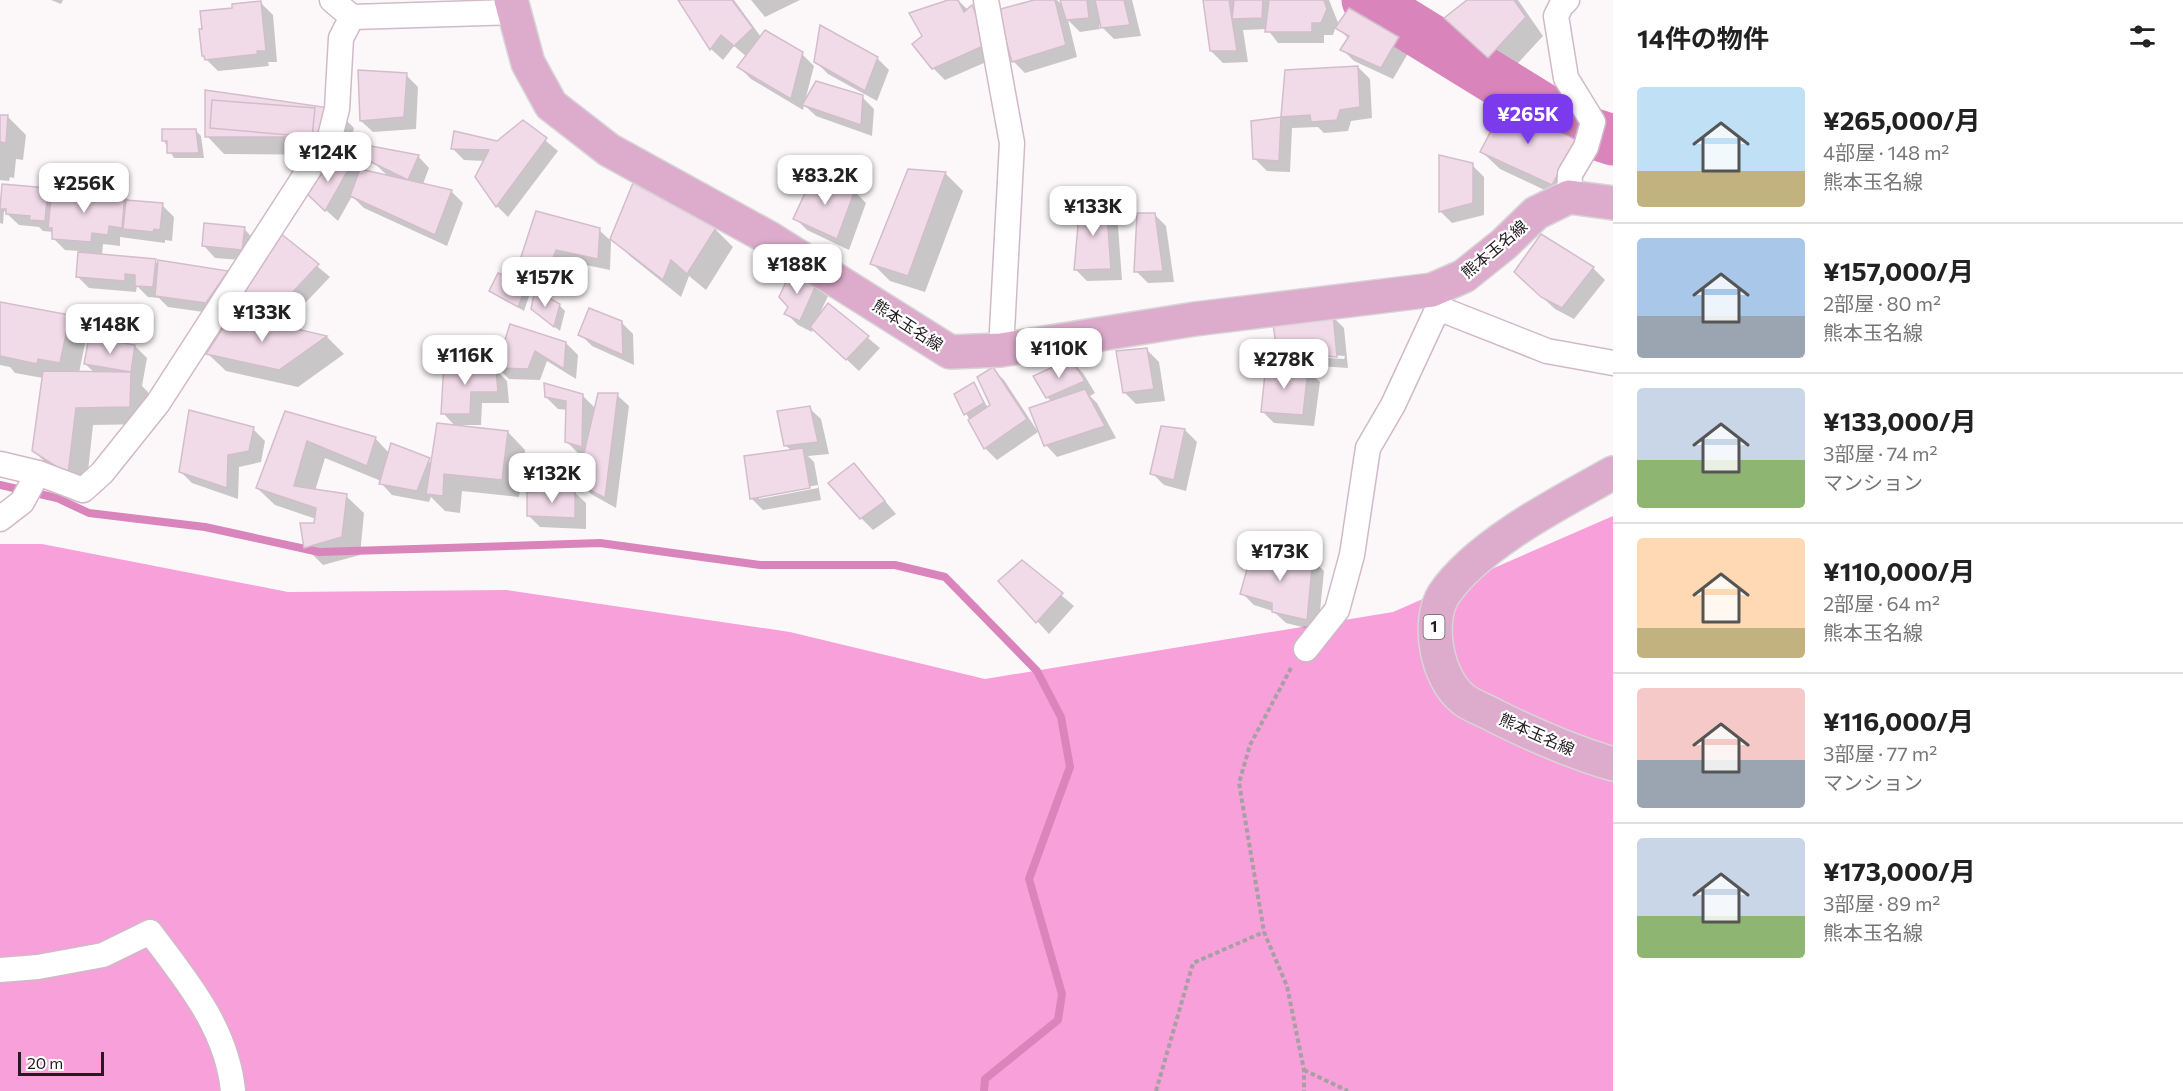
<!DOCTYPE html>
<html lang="ja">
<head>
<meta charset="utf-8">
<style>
  :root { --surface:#fff; --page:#f2f2f2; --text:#222; --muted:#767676; --line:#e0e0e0; --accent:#7c3aed }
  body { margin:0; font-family:Commissioner,"Noto Sans JP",sans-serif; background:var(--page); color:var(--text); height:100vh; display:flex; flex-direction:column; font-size:22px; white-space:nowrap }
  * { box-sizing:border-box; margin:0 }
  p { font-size:20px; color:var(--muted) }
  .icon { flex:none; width:33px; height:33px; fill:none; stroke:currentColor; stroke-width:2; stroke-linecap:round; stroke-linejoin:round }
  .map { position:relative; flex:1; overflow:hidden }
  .details { display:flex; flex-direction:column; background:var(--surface); width:570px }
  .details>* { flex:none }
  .scale { position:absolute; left:18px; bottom:15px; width:86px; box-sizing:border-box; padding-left:6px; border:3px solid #231b20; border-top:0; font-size:16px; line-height:21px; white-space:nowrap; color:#231b20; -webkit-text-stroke:4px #fff; paint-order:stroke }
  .price { position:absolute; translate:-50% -51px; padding:0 14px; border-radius:12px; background:#fff; color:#222; font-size:20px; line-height:39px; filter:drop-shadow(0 2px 3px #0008) }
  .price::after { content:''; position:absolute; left:50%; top:36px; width:18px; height:14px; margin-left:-9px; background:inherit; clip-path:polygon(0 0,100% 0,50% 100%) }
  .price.on { background:var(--accent); color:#fff }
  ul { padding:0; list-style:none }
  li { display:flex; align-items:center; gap:18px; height:150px; padding:0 24px }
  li+li { border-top:2px solid var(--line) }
  li span { display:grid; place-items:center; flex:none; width:168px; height:120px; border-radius:6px; color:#555 }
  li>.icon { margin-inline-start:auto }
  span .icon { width:72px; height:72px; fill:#fffc; stroke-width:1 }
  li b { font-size:26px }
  h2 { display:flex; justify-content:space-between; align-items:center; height:72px; padding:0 24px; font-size:26px }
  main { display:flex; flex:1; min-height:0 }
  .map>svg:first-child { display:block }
</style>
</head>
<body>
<main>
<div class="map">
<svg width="1613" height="1091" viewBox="0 0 1613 1091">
  <rect width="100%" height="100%" fill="#fcf8fa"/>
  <polygon fill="#f7a0d9" points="1613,516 1613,1091 0,1091 0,544 42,544 288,592 507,590 790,632 985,679 1393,612"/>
  <g fill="#0003" fill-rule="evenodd">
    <polygon points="51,0 63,0 61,4"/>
    <polygon points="680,0 734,0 761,37 802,54 814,66 805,101 862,97 874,109 872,136 816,116 804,105 803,110 751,79 739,67 747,57 734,46 723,60 711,49"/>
    <polygon points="751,0 800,0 765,17"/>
    <polygon points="953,0 958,0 968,10 972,7 984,19 993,59 945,80 933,68"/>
    <polygon points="1039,0 1057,0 1064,7 1061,0 1132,0 1141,36 1114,39 1099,24 1100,29 1080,32 1068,20 1077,57 1025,73 1013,61"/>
    <polygon points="1204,0 1329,0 1339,25 1398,38 1410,50 1393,79 1354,61 1342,49 1349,39 1336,26 1333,35 1324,35 1324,43 1278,43 1267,29 1243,30 1248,62 1223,63 1211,51"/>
    <polygon points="1470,0 1518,0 1543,36 1507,75 1463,35"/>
    <polygon points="261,3 273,15 277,62 268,62 269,66 218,71 203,56 234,9"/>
    <polygon points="877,58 889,70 877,101 828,74 816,62"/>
    <polygon points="1358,67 1370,79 1372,118 1351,121 1348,131 1324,133 1318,127 1292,128 1290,172 1267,171 1255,159 1253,123 1282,118 1286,72"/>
    <polygon points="406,75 418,87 416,129 373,132 361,121"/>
    <polygon points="336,110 354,128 347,155 224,154 207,136"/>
    <polygon points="0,116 8,117 26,135 23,160 16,159 14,178 10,177 9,181 0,180"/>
    <polygon points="523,122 558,151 508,217 497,206 485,161 464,160 452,148 497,142"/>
    <polygon points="195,130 201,136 204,158 174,158 164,141"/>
    <polygon points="1576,142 1593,159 1570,202 1500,169 1482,152"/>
    <polygon points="418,156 429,168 423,184 451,191 463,203 447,246 364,208 352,196 338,221 319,204 351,164 360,173 389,177 371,160"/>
    <polygon points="1472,165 1484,177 1484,215 1452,223 1440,211"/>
    <polygon points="945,173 963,191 925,292 890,281 872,263"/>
    <polygon points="633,185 715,229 733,247 706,290 689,276 681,297 630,256 612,238"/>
    <polygon points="47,190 53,195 124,196 131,202 162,205 174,217 172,241 165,240 165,243 120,237 120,246 103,244 102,255 227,273 239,284 218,314 168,307 159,298 148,297 137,286 136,292 89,288 77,276 79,251 65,250 53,238 54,232 43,231 39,227 19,225 4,211 3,224 0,223 0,199"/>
    <polygon points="854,191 866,203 849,250 807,230 795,218"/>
    <polygon points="1105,202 1117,213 1122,280 1087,281 1076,270"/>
    <polygon points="1154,214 1166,226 1174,282 1148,283 1136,271"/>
    <polygon points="244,229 256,241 254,261 215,258 204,246"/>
    <polygon points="599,230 611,241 610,270 567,261 559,286 533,275 521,263"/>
    <polygon points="281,236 330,277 289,320 273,323 251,313 239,302"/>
    <polygon points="1541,236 1593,268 1605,280 1574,319 1555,309 1527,283"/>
    <polygon points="816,284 828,296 820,313 828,305 880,348 859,371 813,328 812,332 798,325 786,313 790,306"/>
    <polygon points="526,285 531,290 524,311 491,291"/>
    <polygon points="0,304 69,317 87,334 79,373 95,373 85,364 135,346 147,358 142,386 148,392 147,424 93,425 86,490 51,468 33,450 43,378 15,373 10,367 0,365"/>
    <polygon points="559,305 565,311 560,331 538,314"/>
    <polygon points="233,316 327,337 344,354 298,387 226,371 208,354"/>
    <path d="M1332,316L1344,328L1348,368L1291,364L1279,352ZM1287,352L1345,356L1344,359L1287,355Z"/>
    <polygon points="621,322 633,334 634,365 592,346 580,334"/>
    <polygon points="511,326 566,343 578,355 576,379 547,361 540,380 509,379 497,367"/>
    <polygon points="1147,350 1159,362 1165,401 1136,404 1124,392"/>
    <polygon points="1071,361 1083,373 1095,393 1090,396 1097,403 1116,438 1057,457 1046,445 1052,402 1047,397"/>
    <polygon points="495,369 507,381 509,403 482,403 481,425 459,425 459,427 508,432 525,450 519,497 462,491 460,513 445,511 431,497 429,502 392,495 381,483 381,481 325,458 315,491 346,496 364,513 360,555 323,565 306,548 301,525 316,525 316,519 275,505 257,488 286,413 375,438 389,453 392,445 432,463 456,427 443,413"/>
    <polygon points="992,369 1004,380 1038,432 997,460 985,448 956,395 974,384 988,408 992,405"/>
    <polygon points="1308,370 1320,382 1314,426 1274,423 1262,411"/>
    <polygon points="617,395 629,406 616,508 591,494 579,482 585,455 579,454 567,442 568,410 558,409 546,397 583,396 596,409"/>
    <path d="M809,408L821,419L829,454L808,456L814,462L821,500L763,510L751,498L792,451L785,445ZM818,485V488L759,499V495Z"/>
    <polygon points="253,429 265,441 261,462 239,467 238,499 192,483 180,471"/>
    <polygon points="1185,430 1197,442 1186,491 1164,485 1152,473"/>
    <polygon points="865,477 896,514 873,530 861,518"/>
    <polygon points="574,492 586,503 586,529 540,527 528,515"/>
    <polygon points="1312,559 1324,571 1318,631 1286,623 1273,611 1254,605 1242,593"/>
    <polygon points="1022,562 1074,606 1049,634 1000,581"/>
  </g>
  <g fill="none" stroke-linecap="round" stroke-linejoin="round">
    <polyline stroke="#d985bc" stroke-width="8" points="0,485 57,498 89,513 205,527 319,552 600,543 760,565 895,565 945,577 1037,671 1061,717 1070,767 1029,879 1062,994 1058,1020 985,1079 984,1091"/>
    <polyline stroke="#d985bc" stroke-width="51" points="1367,0 1573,127 1613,140"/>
  </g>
  <g fill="#f2dbe9" stroke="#d3bdcb" stroke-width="1.5">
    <polygon points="678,0 732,0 753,28 734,46 721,35 710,50"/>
    <polygon points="948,0 958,0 964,12 972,5 983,30 983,40 981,47 932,69 912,44 922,36 909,13"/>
    <polygon points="1034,0 1055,0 1066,45 1012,62 997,10"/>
    <polygon points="1060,0 1087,0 1089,18 1066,20"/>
    <polygon points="1095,0 1124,0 1130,25 1101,28"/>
    <polygon points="1203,0 1229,0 1237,51 1210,51"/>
    <polygon points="1234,0 1263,0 1262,18 1232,19"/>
    <polygon points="1269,0 1324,0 1327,9 1321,23 1312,23 1312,32 1265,32"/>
    <polygon points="1467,0 1514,0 1526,17 1488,58 1444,18"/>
    <polygon points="261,1 266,51 257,51 258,54 205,60 204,56 202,56 199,29 202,29 200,11 232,8 232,4"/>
    <polygon points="1349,8 1399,37 1381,68 1340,50 1349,36 1335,28"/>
    <polygon points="820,25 878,57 865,91 814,62"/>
    <polygon points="765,30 803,52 791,99 737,67"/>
    <polygon points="1358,66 1360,107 1340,110 1337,120 1311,122 1310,115 1281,117 1285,70"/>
    <polygon points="358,70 407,73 404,117 360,121"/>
    <polygon points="816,81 863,95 861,125 802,105"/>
    <polygon points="205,90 337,109 330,137 205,137"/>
    <polygon points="212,100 315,108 312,137 210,128"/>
    <polygon points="1505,104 1576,140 1552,185 1480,152"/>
    <polygon points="0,115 8,115 6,143 0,142"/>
    <polygon points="1281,117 1279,161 1253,159 1251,121"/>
    <polygon points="523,120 547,138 496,207 475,177 489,150 451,149 454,131 497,141"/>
    <polygon points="162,129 196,129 199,153 167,153 167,141 162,141"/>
    <polygon points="371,146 419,155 408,180 369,161"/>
    <polygon points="1439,155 1473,163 1473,203 1439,212"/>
    <polygon points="334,160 352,163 325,211 305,192"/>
    <polygon points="360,169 452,190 435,235 350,196"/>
    <polygon points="908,169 946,172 908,276 870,264"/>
    <polygon points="813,176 855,190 837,239 793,219"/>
    <polygon points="633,183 716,228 687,274 671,260 663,280 610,239"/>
    <polygon points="2,184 48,188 45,221 29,220 30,216 6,214 6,209 0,209"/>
    <polygon points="52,189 125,194 122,228 109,226 108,235 92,233 91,242 52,239 52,228 48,228"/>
    <polygon points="126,200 163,203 160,230 154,229 153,232 123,229"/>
    <polygon points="1106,200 1111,269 1074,270 1080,203"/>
    <polygon points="536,211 600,228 598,259 556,250 547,275 519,263"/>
    <polygon points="1137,213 1155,213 1163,271 1134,272"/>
    <polygon points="204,223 245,227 242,250 202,246"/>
    <polygon points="280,233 319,264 277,309 260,312 237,302"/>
    <polygon points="1541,234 1594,267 1562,308 1541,297 1514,272"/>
    <polygon points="78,252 156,259 153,287 135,286 135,275 125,274 125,281 76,277"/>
    <polygon points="158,260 228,271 206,303 155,296"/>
    <polygon points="791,271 817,283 800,321 784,314 788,307 779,297"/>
    <polygon points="498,273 527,284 518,307 489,291"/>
    <polygon points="535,290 560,304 554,327 531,309"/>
    <polygon points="0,302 70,315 60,363 38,359 37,364 0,356"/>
    <polygon points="828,303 869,336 846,360 810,327"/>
    <polygon points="589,308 622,321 623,355 578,335"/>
    <polygon points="232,314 327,336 279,370 206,354"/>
    <polygon points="1333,314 1337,357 1277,352 1272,317"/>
    <polygon points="510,324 566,342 564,369 535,351 528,369 496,368"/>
    <polygon points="89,337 135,345 131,372 84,364"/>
    <polygon points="1147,348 1154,389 1123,393 1116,351"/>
    <polygon points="1071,359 1085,381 1046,398 1033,376"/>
    <polygon points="444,362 496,368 498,392 471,392 470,414 441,414"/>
    <polygon points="1266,364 1308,369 1303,415 1261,412"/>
    <polygon points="993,367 1027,419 984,449 968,420 990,405 977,377"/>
    <polygon points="43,371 131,372 130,407 76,408 68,474 32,451"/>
    <polygon points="974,382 984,403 964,415 954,394"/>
    <polygon points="544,383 583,394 582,447 565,442 566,401 545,397"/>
    <polygon points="1085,389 1105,426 1044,446 1029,408"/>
    <polygon points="598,393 618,393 605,498 577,483"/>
    <polygon points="810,406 818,442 784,446 777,411"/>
    <polygon points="189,410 254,427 249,451 228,455 227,488 179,472"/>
    <polygon points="285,411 376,437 367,466 307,441 294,486 347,494 342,537 304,548 300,523 314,523 316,508 256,488"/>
    <polygon points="437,423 508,431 502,480 444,474 443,496 426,494"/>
    <polygon points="1161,426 1185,429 1174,480 1150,474"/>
    <polygon points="391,443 430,458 417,491 379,484"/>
    <polygon points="803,448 810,488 750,499 744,456"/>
    <polygon points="854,463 885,501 860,519 828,483"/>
    <polygon points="575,490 575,518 527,516 527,492"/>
    <polygon points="1253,548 1313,558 1307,620 1272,612 1272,603 1240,594"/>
    <polygon points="1022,560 1063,593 1036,623 998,581"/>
  </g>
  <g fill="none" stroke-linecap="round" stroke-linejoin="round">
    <g stroke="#d0bac7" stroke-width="27">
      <g id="minor">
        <polyline points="332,0 352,17 514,12"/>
        <polyline points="986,0 1012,143 1001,350"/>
        <polyline points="1567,0 1561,6 1556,16 1566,78 1593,122 1586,147 1570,174 1569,197"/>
        <polyline points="1438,308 1547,351 1613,363"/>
        <polyline points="0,464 38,473 83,490 102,473 158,403 330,137 337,109 341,38 352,17"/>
        <polyline points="0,519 22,502 38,473"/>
        <polyline points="1306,649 1337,610 1352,555 1368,448 1393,405 1438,308 1432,290"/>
        <path d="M0,970L38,967L103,955L150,932C186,980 227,1028 233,1091"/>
      </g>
    </g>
    <g stroke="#d7d6d7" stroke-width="36">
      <g id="primary">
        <polyline points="511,0 528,63 551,105 609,150 769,238 950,352 1001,350 1195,319 1432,290 1464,276 1504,244 1536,213 1569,197 1613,203"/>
        <path d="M1613,473C1561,502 1478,544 1444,594C1426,622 1437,679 1463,699C1471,706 1485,710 1495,716C1533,735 1572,752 1613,764"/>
      </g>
    </g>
    <g stroke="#a6a0a3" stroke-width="4" stroke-dasharray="4.5 3" stroke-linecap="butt">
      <polyline points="1291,668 1250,745 1239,783 1264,932 1287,986 1304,1070 1304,1091"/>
      <polyline points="1304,1070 1348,1091"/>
      <polyline points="1156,1091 1193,963 1264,932"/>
    </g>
    <use href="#minor" stroke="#fff" stroke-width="24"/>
    <use href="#primary" stroke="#ddaccc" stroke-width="33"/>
  </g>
  <g text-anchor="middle" stroke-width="4.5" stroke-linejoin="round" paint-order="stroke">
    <rect fill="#fff" stroke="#655f63" stroke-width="1.5" x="1423.5" y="615" width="21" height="24" rx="4.5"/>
    <g font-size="15" font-weight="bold" fill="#231b20">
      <text x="1434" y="632">1</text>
    </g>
    <g font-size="16" fill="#231b20" stroke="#fff">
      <text transform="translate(1494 249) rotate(-40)" y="6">熊本玉名線</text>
      <text transform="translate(908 325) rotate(33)" y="6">熊本玉名線</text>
      <text transform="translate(1537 734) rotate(24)" y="6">熊本玉名線</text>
    </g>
  </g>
</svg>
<div class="scale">20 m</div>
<b class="price on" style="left:1528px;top:145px">¥265K</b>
<b class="price" style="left:328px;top:183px">¥124K</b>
<b class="price" style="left:825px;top:206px">¥83.2K</b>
<b class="price" style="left:84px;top:214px">¥256K</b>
<b class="price" style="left:1093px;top:237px">¥133K</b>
<b class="price" style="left:797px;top:295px">¥188K</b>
<b class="price" style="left:545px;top:308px">¥157K</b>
<b class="price" style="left:262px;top:343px">¥133K</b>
<b class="price" style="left:110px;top:355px">¥148K</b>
<b class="price" style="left:1059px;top:379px">¥110K</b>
<b class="price" style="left:465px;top:386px">¥116K</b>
<b class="price" style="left:1284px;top:390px">¥278K</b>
<b class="price" style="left:552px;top:504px">¥132K</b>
<b class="price" style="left:1280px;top:582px">¥173K</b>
</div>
<section class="details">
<h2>14件の物件<svg class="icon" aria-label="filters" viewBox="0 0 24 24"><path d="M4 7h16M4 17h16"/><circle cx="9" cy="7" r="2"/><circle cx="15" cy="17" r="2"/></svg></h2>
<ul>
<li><span style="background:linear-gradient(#bfe0f5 70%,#c2b280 0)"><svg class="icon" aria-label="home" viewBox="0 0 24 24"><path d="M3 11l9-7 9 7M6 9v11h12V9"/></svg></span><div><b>¥265,000/月</b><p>4部屋 · 148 m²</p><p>熊本玉名線</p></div></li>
<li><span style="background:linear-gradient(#a9c7e8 65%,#9aa5b1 0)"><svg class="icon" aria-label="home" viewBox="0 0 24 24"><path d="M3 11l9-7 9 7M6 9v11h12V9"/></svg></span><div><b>¥157,000/月</b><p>2部屋 · 80 m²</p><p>熊本玉名線</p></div></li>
<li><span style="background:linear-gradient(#c9d6e8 60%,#8fb573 0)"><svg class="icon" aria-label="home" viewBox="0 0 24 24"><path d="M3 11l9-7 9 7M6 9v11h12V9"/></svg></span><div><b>¥133,000/月</b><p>3部屋 · 74 m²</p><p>マンション</p></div></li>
<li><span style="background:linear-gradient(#ffd9b3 75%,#c2b280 0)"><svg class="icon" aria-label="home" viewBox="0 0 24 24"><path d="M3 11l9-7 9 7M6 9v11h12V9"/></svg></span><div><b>¥110,000/月</b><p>2部屋 · 64 m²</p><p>熊本玉名線</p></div></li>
<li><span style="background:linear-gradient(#f6c9c9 60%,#9aa5b1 0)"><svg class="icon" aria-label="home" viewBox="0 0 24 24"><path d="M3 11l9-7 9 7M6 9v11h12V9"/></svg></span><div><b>¥116,000/月</b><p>3部屋 · 77 m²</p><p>マンション</p></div></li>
<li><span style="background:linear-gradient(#c9d6e8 65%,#8fb573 0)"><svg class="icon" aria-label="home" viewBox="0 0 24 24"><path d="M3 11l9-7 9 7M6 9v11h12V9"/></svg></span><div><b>¥173,000/月</b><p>3部屋 · 89 m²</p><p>熊本玉名線</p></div></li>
</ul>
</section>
</main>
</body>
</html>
